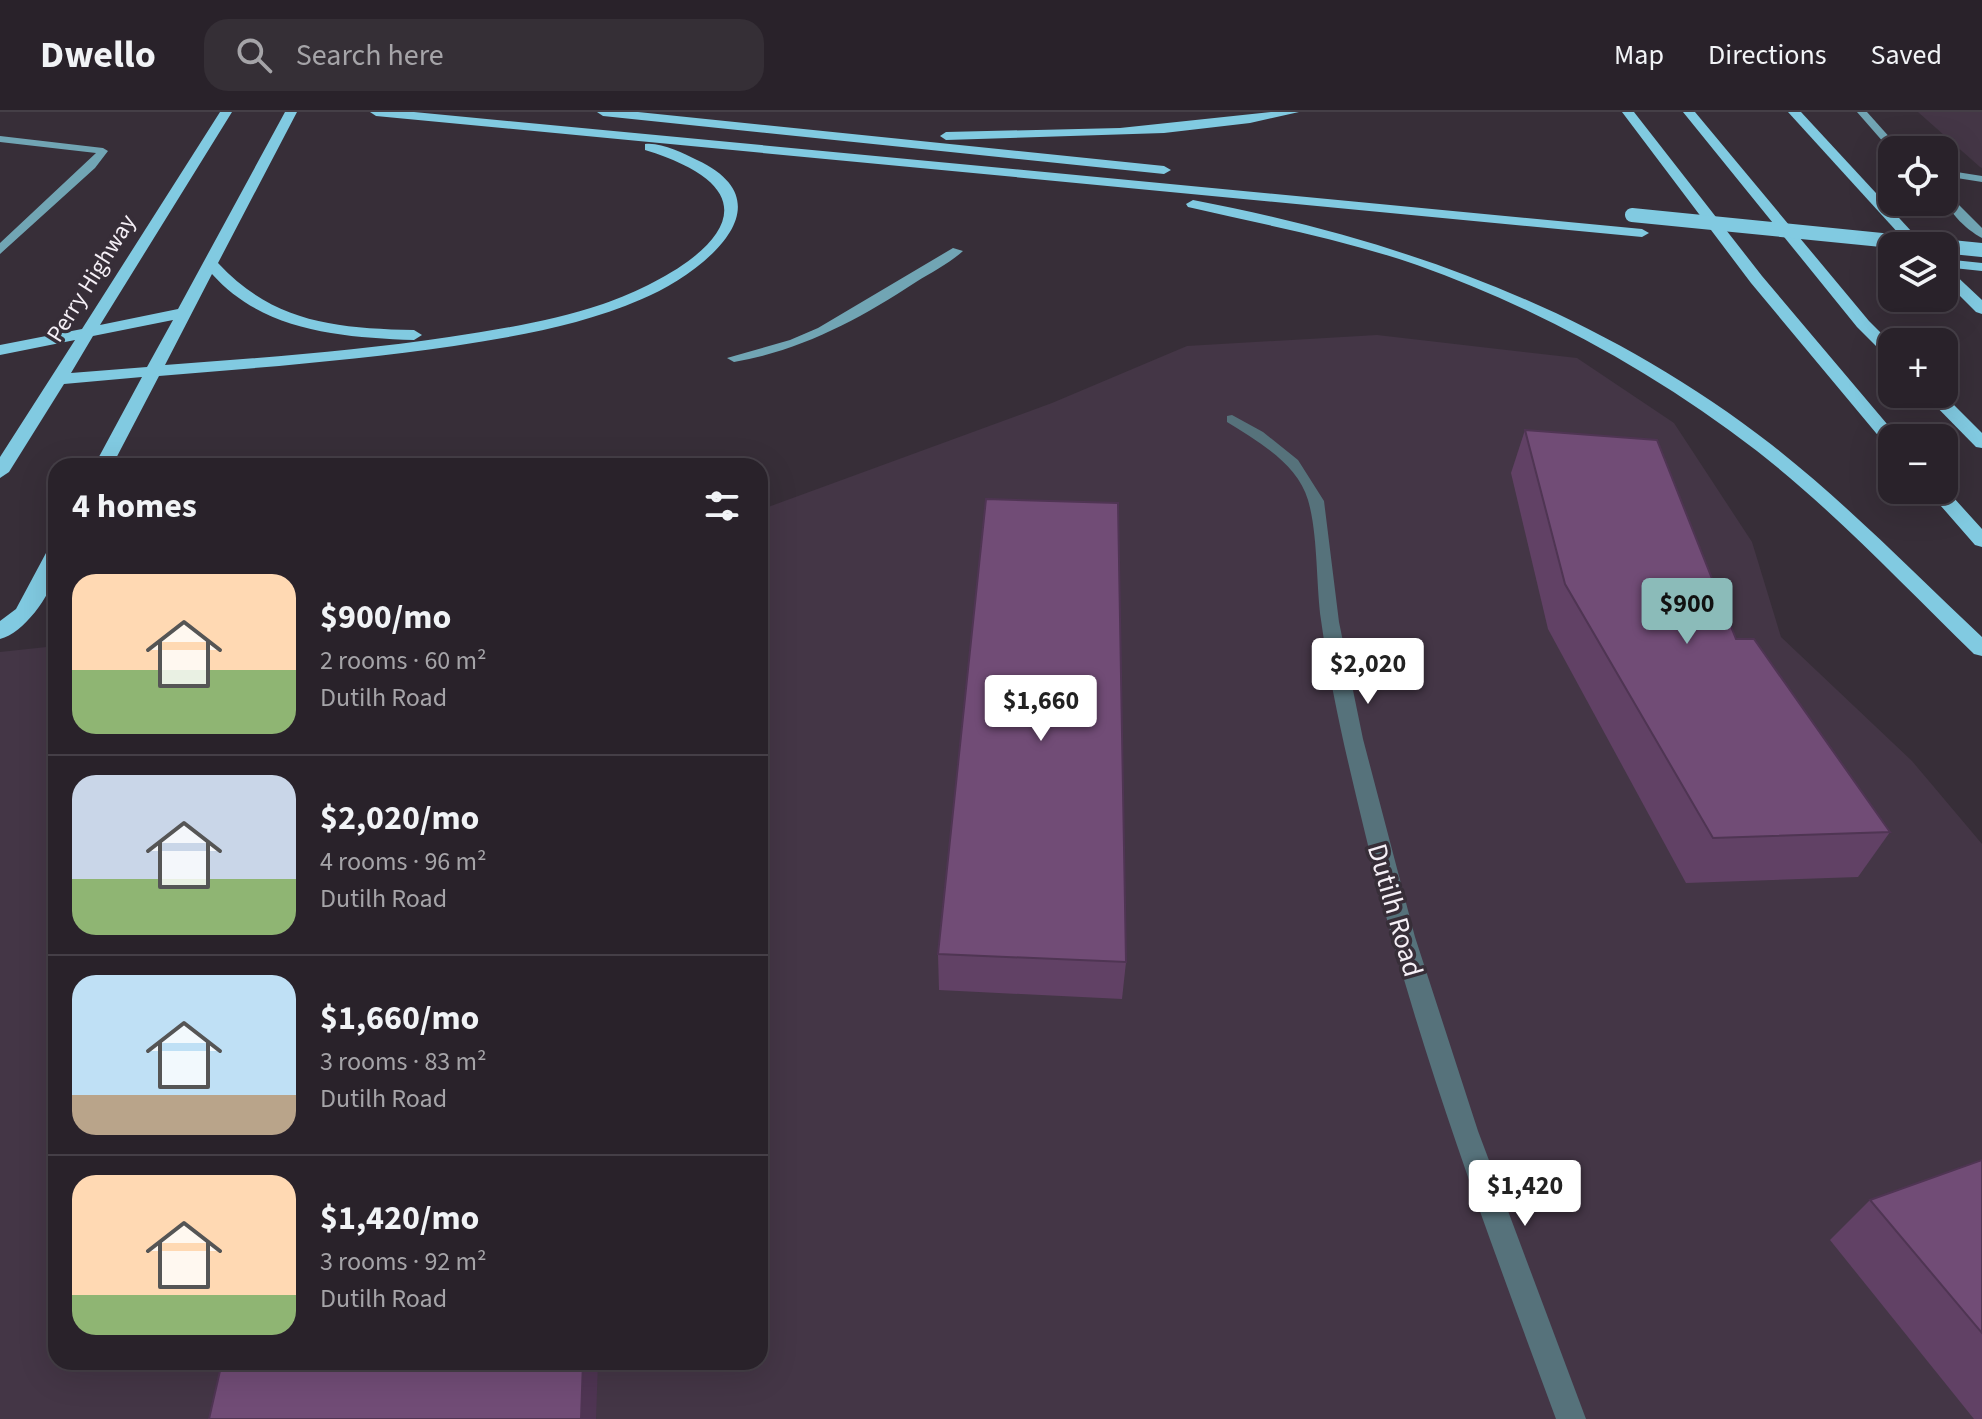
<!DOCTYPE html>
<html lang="en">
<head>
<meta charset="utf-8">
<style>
  :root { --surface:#29222a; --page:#352f36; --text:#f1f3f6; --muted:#a5a4a8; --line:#453f47; --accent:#8bbbb9 }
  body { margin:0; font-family:"Source Sans 3",sans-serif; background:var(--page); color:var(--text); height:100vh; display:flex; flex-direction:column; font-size:30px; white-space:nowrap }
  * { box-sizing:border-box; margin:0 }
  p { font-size:26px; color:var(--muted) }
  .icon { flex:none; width:44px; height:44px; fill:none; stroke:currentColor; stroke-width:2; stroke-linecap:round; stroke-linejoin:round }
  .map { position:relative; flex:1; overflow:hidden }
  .side { position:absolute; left:48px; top:346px; width:720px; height:912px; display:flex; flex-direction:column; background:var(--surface); border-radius:24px; box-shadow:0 8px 32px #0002,0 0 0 2px var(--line) }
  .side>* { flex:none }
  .fabs { position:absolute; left:1878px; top:24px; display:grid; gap:16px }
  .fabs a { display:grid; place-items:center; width:80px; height:80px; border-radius:16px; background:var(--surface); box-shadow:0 8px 32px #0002,0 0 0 2px var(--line); font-size:40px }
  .price { position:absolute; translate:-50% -68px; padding:0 18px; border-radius:8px; background:#fff; color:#222; font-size:26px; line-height:52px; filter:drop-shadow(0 2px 4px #0008) }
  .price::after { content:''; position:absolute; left:50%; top:48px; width:24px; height:18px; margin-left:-12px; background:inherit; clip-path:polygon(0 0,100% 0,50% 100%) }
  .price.on { background:var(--accent); color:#111 }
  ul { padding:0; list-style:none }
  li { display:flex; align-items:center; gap:24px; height:200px; padding:0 24px }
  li+li { border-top:2px solid var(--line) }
  li span { display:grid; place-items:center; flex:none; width:224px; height:160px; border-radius:24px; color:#555 }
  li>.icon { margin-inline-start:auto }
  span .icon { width:96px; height:96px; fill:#fffc; stroke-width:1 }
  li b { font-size:34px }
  h2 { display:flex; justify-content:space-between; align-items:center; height:96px; padding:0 24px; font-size:34px }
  header { display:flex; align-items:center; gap:48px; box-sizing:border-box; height:112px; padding:0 40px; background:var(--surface); border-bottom:2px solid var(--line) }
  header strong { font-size:38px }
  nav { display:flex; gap:44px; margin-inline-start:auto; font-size:28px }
  .search { width:560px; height:72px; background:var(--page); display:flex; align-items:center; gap:20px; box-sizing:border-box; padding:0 28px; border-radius:24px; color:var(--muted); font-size:30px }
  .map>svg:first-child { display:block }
</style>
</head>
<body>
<header>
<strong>Dwello</strong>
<div class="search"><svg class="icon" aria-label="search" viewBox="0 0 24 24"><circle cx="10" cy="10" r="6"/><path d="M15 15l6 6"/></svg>Search here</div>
<nav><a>Map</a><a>Directions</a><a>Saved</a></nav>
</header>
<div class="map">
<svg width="1982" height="1307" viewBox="0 0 1982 1307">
  <rect width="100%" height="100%" fill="#372e38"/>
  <g fill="#443646">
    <polygon points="1918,0 1982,0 1982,56 1980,55"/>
    <polygon points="1377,223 1577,246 1674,311 1752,430 1781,525 1912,649 1982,732 1982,1307 0,1307 0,540 56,534 56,1250 760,1250 760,398 1052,291 1187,234"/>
  </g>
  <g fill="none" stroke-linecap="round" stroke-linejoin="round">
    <g fill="#71a5b4" fill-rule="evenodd">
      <polygon points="1857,0 1867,0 1901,38 1892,40"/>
      <polygon points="0,24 103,36 108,39 95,56 0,142 0,131 96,41 0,30"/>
      <polygon points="1944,58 1982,64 1982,70 1944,64"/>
      <path d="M1944,78L1982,116V126C1965,117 1944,97 1944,78Z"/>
      <path d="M953,136L963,139C950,151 932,160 916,170C858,208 802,238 734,250L727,246L790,228L818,216Z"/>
    </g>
    <path fill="#56727b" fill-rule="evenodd" d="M1232,303L1263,320L1298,348L1324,389L1339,510L1363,627L1415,825L1478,1019L1586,1307H1556C1485,1115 1412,921 1365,721C1348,651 1331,580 1321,508C1316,472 1318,422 1308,388C1297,351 1257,329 1227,310V304Z"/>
    <g fill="#81cae1" fill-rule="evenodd">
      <path d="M220,0H232L100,213L178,197L285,0H297L218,151C274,211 336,216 414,218L422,223L414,228C341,225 264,220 212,162L165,253C260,246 355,239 449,225C501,217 553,209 603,192C694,160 801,86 645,38V32C661,30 683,41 697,48C793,93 697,164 642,187C582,213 519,224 454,234C357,248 258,256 159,264L112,354H94L142,265L64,272L9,360L0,366V345L75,228L0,243V233L82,217ZM173,208L147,255L71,261L93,224Z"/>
      <polygon points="370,0 414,0 1642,117 1649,121 1642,125 376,4"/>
      <polygon points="597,0 638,0 1164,54 1171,58 1164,62 603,4"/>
      <polygon points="1271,0 1299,0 1250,11 1164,21 946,28 940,24 946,20 1120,16"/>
      <polygon points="1622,0 1634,0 1762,164 1898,325 1892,326 1892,334 1886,333 1751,171"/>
      <polygon points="1683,0 1695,0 1869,209 1892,232 1892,246 1886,244 1857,215"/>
      <polygon points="1788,0 1801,0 1925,134 1910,134"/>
      <path d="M1193,88C1406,129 1599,199 1772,333C1847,392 1913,460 1982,525V544L1974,542C1903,473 1835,400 1757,339C1654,260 1540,197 1417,153C1342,127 1265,113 1188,95L1186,92Z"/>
      <polygon points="1944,147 1982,151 1982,159 1944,155"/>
      <polygon points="1944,155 1949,157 1982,188 1982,202 1976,200 1944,168"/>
      <polygon points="1924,282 1943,282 1982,321 1982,336 1976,335"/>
      <polygon points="1944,375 1982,417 1982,435 1975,433 1927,378 1944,378"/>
      <path d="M56,435C56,443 58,453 56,461C50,484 24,521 0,527V509L16,497L46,441Z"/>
    </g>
    <polyline stroke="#81cae1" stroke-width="14" points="1632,103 1982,138"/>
  </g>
  <g fill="#614165">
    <polygon points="1525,318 1890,720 1858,765 1686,771 1548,517 1511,361"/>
    <polygon points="938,842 1126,850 1122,887 939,878"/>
    <polygon points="1982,1048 1982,1307 1974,1307 1830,1128 1870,1088"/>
  </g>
  <polygon fill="#4f3553" points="583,1250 598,1250 596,1307 581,1307"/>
  <g fill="#714c76" stroke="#4f3553" stroke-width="2">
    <polygon points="1525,318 1657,328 1736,527 1754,527 1890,720 1713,726 1565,472"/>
    <polygon points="986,387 1118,391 1126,850 938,842"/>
    <polygon points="1982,1048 1982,1221 1870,1088"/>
    <polygon points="222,1250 583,1250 581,1307 209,1307"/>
  </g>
  <g text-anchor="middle" stroke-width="7" stroke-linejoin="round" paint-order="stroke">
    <g font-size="24" fill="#f5eff6" stroke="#372e38">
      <text transform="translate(91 166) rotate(-58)" y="8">Perry Highway</text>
    </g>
    <g font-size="28" fill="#f5eff6" stroke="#372e38">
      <text transform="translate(1396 798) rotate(74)" y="10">Dutilh Road</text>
    </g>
  </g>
</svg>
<div class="fabs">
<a><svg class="icon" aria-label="locate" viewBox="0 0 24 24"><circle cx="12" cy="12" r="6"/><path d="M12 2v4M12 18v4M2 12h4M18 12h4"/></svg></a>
<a><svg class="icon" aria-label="layers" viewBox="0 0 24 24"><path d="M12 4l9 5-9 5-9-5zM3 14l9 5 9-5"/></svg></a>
<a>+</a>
<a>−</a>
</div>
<b class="price on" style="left:1687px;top:534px">$900</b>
<b class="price" style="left:1368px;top:594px">$2,020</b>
<b class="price" style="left:1041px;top:631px">$1,660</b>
<b class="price" style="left:1525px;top:1116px">$1,420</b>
<section class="side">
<h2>4 homes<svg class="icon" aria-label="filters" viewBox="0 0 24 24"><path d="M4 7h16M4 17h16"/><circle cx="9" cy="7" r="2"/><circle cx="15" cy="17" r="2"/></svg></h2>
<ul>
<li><span style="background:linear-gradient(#ffd9b3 60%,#8fb573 0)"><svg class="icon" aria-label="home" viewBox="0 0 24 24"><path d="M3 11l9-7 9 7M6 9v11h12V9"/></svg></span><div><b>$900/mo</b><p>2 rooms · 60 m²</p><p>Dutilh Road</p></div></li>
<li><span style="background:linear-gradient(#c9d6e8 65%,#8fb573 0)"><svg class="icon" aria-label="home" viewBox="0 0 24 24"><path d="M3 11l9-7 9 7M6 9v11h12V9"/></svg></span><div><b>$2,020/mo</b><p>4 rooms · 96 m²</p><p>Dutilh Road</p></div></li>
<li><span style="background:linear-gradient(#bfe0f5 75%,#b9a48a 0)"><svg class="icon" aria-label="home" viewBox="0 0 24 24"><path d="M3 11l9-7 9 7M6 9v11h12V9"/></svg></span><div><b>$1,660/mo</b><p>3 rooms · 83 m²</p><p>Dutilh Road</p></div></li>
<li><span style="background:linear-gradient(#ffd9b3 75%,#8fb573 0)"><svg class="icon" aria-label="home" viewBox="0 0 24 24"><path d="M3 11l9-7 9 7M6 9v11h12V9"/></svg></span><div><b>$1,420/mo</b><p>3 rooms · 92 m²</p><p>Dutilh Road</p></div></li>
</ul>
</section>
</div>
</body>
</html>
